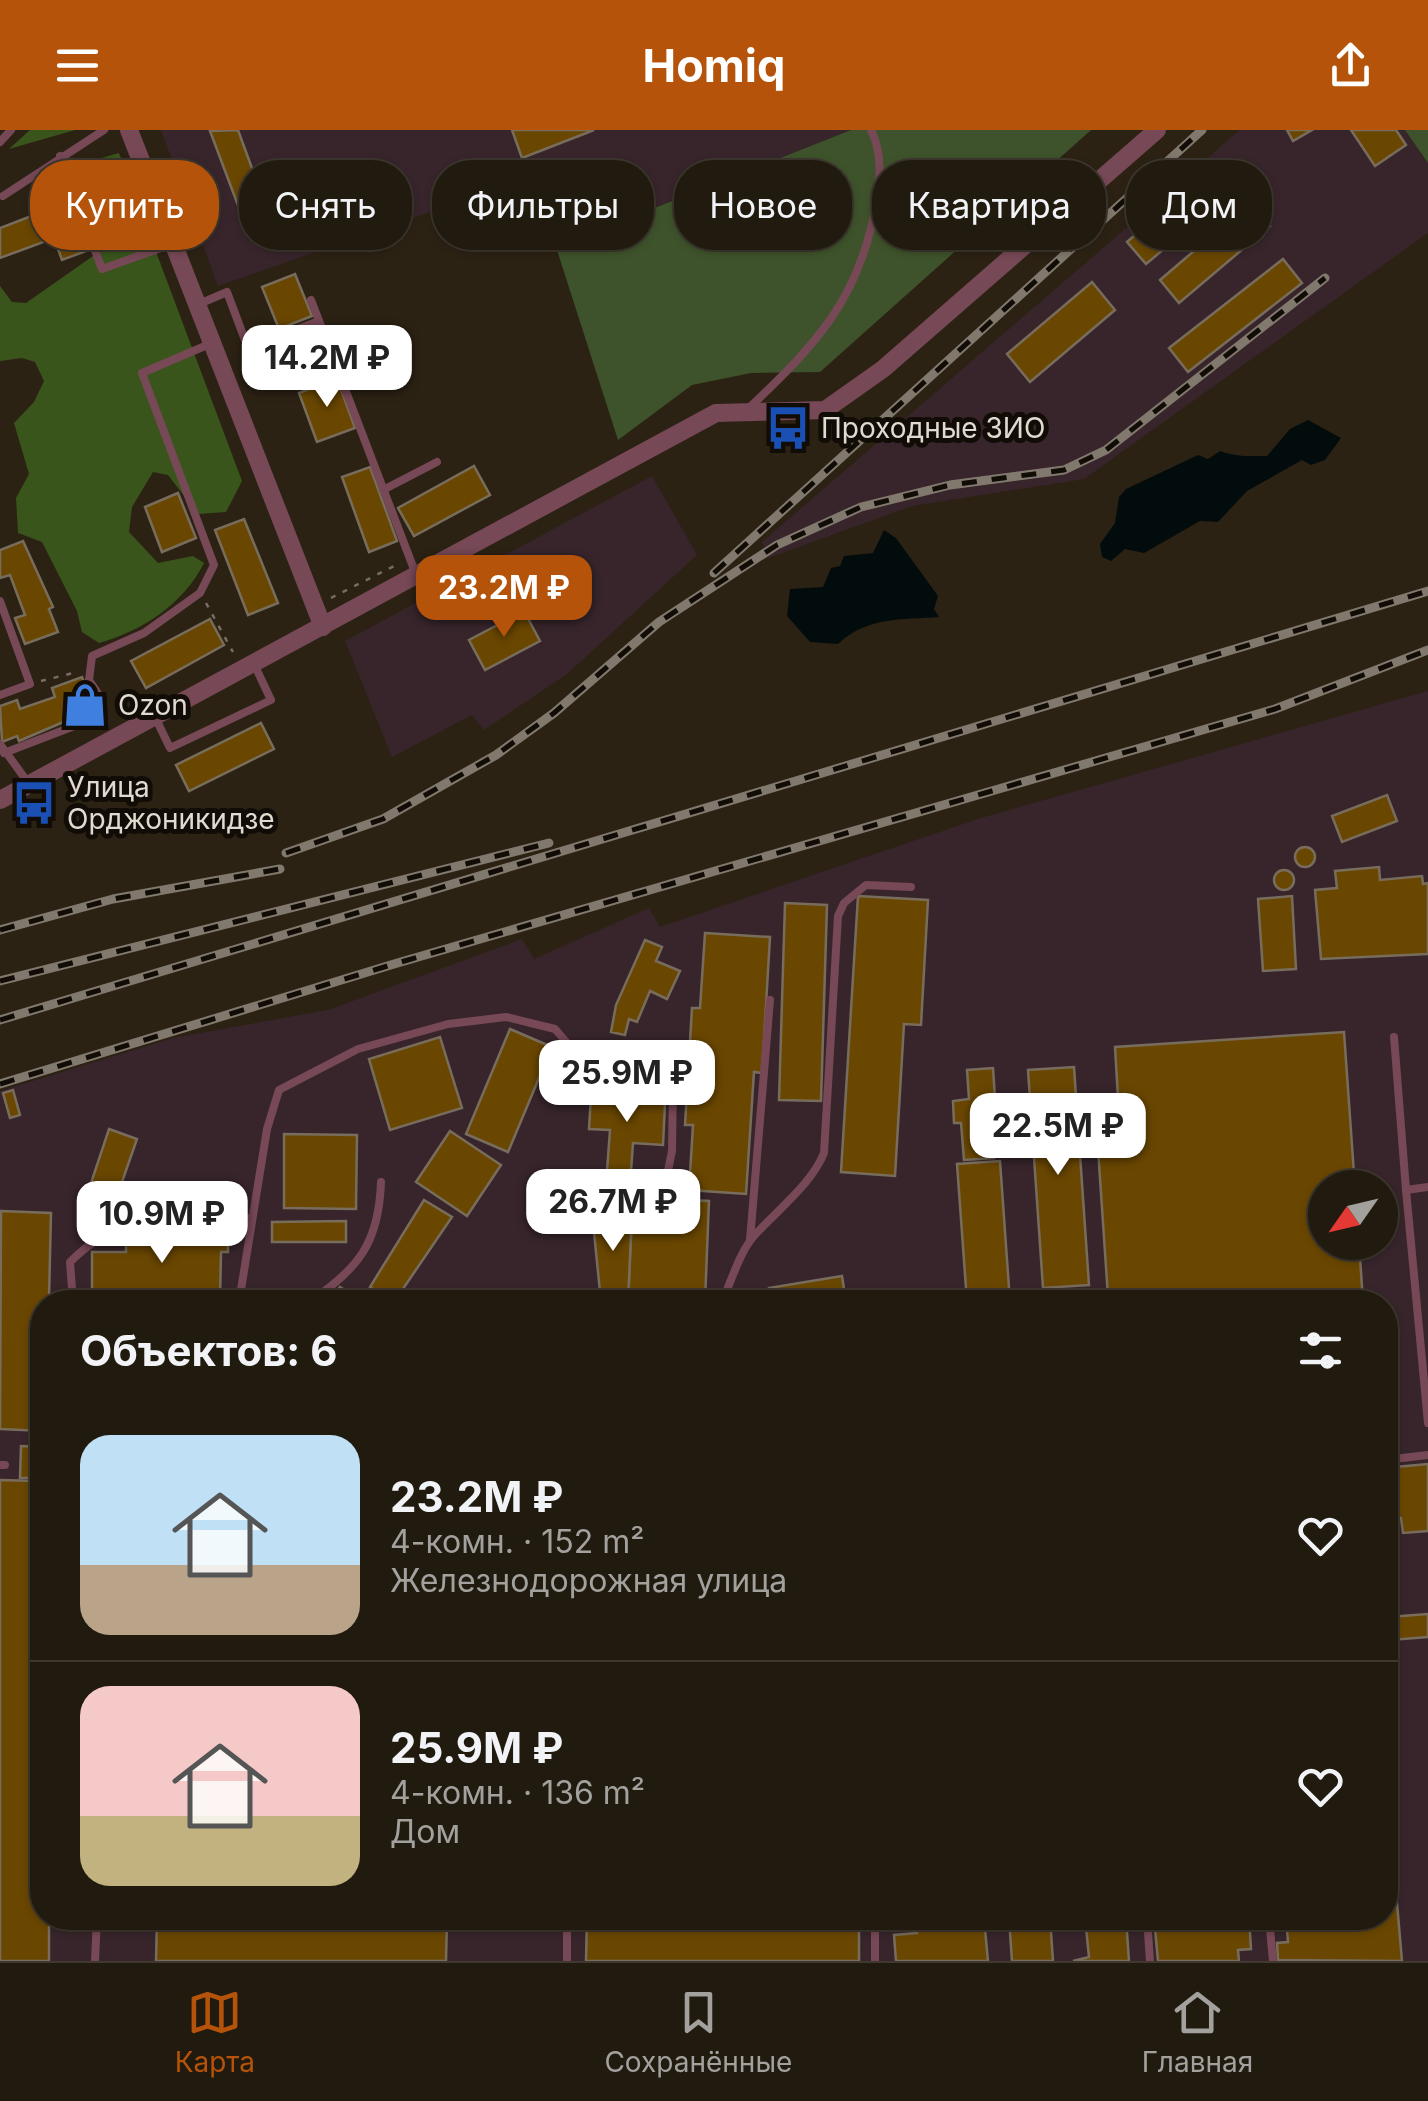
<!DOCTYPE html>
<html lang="ru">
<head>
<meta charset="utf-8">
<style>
  :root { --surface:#211a0f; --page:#2d271d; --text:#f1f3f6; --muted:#a2a19e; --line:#3e382f; --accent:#b45309 }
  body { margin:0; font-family:Inter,sans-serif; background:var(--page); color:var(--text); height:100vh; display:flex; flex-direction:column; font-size:38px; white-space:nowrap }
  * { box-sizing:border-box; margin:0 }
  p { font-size:32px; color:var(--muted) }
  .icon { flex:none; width:55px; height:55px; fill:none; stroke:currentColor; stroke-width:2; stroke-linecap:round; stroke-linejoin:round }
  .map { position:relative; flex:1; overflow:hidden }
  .sheet { position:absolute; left:30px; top:1160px; width:1368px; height:640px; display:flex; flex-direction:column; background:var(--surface); border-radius:40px; box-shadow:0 2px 8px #0004,0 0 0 2px var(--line) }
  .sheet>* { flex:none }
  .hud { position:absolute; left:30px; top:30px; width:1370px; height:90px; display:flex; gap:20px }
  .needle { width:65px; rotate:236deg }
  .buttons { position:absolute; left:1308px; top:1040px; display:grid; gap:20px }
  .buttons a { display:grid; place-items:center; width:90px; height:90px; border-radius:50%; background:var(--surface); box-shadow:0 2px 8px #0004,0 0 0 2px var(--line); font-size:50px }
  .price { position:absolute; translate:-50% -85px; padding:0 22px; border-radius:20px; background:#fff; color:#222; font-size:32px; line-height:65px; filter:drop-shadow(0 2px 5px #0008) }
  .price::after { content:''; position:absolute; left:50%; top:60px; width:30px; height:22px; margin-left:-15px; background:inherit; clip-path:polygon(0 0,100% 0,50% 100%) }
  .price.selected { background:var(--accent); color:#fff }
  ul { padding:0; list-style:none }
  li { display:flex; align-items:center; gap:30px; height:250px; padding:0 50px }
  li+li { border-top:2px solid var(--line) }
  li span { display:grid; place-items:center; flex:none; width:280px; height:200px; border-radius:30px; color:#555 }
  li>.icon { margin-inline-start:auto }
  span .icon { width:120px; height:120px; fill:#fffc; stroke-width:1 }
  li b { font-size:42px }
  h2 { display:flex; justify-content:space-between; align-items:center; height:120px; padding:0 50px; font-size:42px }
  .chip { padding:0 35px; border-radius:40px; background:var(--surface); box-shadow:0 2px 8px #0004,0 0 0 2px var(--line); font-size:35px; line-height:90px }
  .chip.selected { background:var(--accent); color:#fff }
  header { display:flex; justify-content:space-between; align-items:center; height:130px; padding:0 50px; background:var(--accent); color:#fff; font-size:45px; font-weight:700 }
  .tabs { display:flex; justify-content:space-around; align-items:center; height:140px; border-top:2px solid var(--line); background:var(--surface); font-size:28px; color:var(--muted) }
  .tabs a { display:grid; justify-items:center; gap:5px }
  .tabs .selected { color:var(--accent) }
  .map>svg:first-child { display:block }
</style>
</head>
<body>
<header><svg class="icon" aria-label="menu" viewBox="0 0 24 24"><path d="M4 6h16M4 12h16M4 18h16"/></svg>Homiq<svg class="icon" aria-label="share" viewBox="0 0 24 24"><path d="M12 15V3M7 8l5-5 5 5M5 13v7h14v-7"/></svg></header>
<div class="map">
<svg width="1428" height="1831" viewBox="0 0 1428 1831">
  <rect width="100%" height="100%" fill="#2c2214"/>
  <g fill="#37252b" fill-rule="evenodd">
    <polygon points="161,0 851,0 556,116 490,61 218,156"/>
    <polygon points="1240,0 1405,0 1428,33 1428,103 1084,349 912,376 768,428 762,412"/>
    <polygon points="652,346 697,425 567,544 484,600 472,585 392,627 345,511"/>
    <path d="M1428,561V1831H0V961L173,908L328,880L522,809L534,829L649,778L660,797L981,688ZM1325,1058H1380V1112H1325ZM42,1172H1385V1788H42Z"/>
  </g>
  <g fill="#3e532b">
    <polygon points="851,0 1091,0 820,242 751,243 692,255 618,310 556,117"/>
    <polygon points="1405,0 1428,0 1428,33"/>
  </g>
  <g fill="#39551c">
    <polygon points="30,0 75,0 9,19"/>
    <path d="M119,23L242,351L226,382L198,384L168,345L153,342L132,377L129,402L158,433L193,426L204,433C184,473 143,501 99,513L82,502L77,481L42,412L18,403L16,368L29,344L14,293L34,272L44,251L35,232L22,228L0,231V156L12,172L26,173L103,119L105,105L81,34Z"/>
  </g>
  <g fill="#030c0d">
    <path d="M1308,290L1341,308L1325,330L1311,335L1302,330L1247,361L1218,392L1200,391L1144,423L1125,419L1111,431L1102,427L1100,414L1115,393L1119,367L1126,359L1198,325L1208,329L1220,321C1236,327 1250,326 1267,326L1290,299Z"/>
    <path d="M884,400L896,408L938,466L934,479L939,487C902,490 868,486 838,514L810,512L787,486L790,459L823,457L831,438L840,436L844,426L873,423Z"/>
  </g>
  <g fill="#6a4700" stroke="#786d5c" stroke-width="2.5">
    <polygon points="238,0 272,93 248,102 210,1"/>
    <polygon points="512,0 594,0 522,28"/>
    <polygon points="1287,0 1312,0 1293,11"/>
    <polygon points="1351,0 1396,0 1406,15 1375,36"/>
    <polygon points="1217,35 1237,58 1146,134 1127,112"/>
    <polygon points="60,52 86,121 62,130 54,108 0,128 0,98 42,82 35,62"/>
    <polygon points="1250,73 1270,96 1179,173 1160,150"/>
    <polygon points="1283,129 1302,153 1188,242 1169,218"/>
    <polygon points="295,144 312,186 279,199 262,157"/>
    <polygon points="1092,152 1115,180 1030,252 1007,224"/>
    <polygon points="337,248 355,298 317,312 299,263"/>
    <polygon points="474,336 490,365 414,406 398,378"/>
    <polygon points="370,337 397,411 369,422 342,347"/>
    <polygon points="178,363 196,408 162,422 145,377"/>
    <polygon points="244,389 278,473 248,485 215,400"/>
    <polygon points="23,411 53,477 49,479 58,502 25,514 15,488 25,485 10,445 0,448 0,420"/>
    <polygon points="524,481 540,511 485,540 469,510"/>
    <polygon points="210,489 224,515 146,558 131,531"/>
    <polygon points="82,547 94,579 19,611 17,606 2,612 0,576 17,570 20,579 55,567 52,558"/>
    <polygon points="261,593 274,619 189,661 176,635"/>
    <polygon points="1387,665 1397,691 1342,712 1332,686"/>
    <circle cx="1305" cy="727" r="10"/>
    <polygon points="1379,737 1380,750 1422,746 1423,754 1428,753 1428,824 1321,829 1315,760 1337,758 1335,741"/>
    <circle cx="1284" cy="750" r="10"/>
    <polygon points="858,766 928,770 921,895 904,894 895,1046 841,1042"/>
    <polygon points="1292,766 1296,839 1263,841 1258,769"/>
    <polygon points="785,773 827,775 821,971 779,970"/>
    <polygon points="705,803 770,807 762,943 754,942 746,1064 689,1060 693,995 685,995 692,878 700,878"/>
    <polygon points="645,810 662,817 656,831 680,841 667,869 650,861 637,892 629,889 625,905 611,902 616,875"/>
    <polygon points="510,899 552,917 508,1022 466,1004"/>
    <polygon points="1344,902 1355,1058 1325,1058 1325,1112 1359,1112 1363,1172 1048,1172 1108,1167 1097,1004 1120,1002 1115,917"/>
    <polygon points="440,907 462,978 390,1000 369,929"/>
    <polygon points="1074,937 1089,1155 1043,1158 1028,940"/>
    <polygon points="993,938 995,968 989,968 994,1028 964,1030 961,993 954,993 953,971 969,969 967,940"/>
    <polygon points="592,949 666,954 663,1015 633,1013 629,1069 605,1068 610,1000 589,999"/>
    <polygon points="13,960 20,985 10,988 3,963"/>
    <polygon points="109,999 137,1009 113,1078 86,1068"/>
    <polygon points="450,1001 501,1035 467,1086 416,1052"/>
    <polygon points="284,1004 357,1005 356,1079 284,1078"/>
    <polygon points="1000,1031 1010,1172 967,1172 957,1034"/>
    <polygon points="633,1067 709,1071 705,1172 628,1172"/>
    <polygon points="424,1070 452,1087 394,1172 370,1157"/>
    <polygon points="1,1081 51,1083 49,1169 58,1172 42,1172 42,1301 0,1299"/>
    <polygon points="632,1081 628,1172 601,1172 592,1082"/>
    <polygon points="346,1091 346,1112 272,1112 272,1092"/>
    <polygon points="126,1099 228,1100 228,1122 221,1122 220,1169 92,1168 92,1122 126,1122"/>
    <polygon points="842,1146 846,1172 771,1172 769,1158"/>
    <polygon points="340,1157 364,1172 330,1172"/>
    <polygon points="21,1316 42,1317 42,1369 37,1369 38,1348 20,1348"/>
    <polygon points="1428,1334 1428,1401 1403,1403 1401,1388 1385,1389 1385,1338"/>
    <polygon points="0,1350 35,1351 35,1374 42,1374 42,1788 49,1788 49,1831 0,1831"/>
    <polygon points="1428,1484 1428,1507 1391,1510 1389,1487"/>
    <polygon points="1385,1634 1402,1831 1278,1830 1277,1813 1288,1812 1286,1788 1385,1788"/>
    <polygon points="157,1788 447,1788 446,1831 156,1831"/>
    <polygon points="587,1788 859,1788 859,1831 586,1831"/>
    <polygon points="984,1788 988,1831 896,1831 894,1805 917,1803 916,1793"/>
    <polygon points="1009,1788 1050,1788 1053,1831 1012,1831"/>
    <polygon points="1085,1788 1126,1788 1129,1831 1073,1831 1089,1827"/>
    <polygon points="1154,1788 1249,1788 1251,1819 1238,1820 1239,1831 1158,1831"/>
  </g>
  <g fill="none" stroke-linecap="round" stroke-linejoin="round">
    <g stroke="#766e62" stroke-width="2.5" stroke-dasharray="5 8" stroke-linecap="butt">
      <polyline points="331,468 400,433"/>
      <polyline points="206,473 233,522"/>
      <polyline points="41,551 77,542"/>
    </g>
    <g stroke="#774856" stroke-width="8">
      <polyline points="0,12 11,0"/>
      <polyline points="60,26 102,139 172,114"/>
      <polyline points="3,66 104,0"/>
      <polyline points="311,170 425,468"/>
      <polyline points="199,174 227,162 248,218 319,191"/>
      <path d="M749,278C816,214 859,170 876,75C880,48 883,24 871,0"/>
      <polyline points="383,360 437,332"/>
      <polyline points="0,471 30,554 0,565"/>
      <polyline points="155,587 170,618 271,570 254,534"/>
      <polyline points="0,614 29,654"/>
      <polyline points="4,623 103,585 101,568 89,550 92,526 144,503 200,463 214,435 142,243 212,213"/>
      <polyline points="1394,907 1406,1060 1428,1057"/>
      <polyline points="1406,1060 1428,1293"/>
      <polyline points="750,1110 770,870"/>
      <path d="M73,1172L70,1132C127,1075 178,1089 252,1088"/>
      <polyline points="239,1172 267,999 279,960 358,919 448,894 506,887 555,899 580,928 663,942 673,951 672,1021 663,1065"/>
      <path d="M309,1172C359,1139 379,1112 381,1052"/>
      <path d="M722,1172C731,1152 739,1124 753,1107C777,1080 811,1055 824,1023L838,786L844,773L866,755L911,757"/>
      <polyline points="1385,1330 1428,1325"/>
      <polyline points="0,1335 5,1335"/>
      <polyline points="875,1788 875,1831"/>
      <polyline points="1147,1788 1150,1831"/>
      <polyline points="1269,1788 1273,1831"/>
      <polyline points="95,1831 97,1788"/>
      <polyline points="567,1831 567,1788"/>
    </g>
    <g stroke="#774856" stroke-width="18">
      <polyline points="129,0 323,497"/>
      <polyline points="0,670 716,283 825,280 883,239 1157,0"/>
    </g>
    <g stroke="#81796d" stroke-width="9">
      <g id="rail">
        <polyline points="714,443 1202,0"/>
        <polyline points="286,723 383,689 496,625 554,583 659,492 777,415 861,377 950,355 1064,340 1106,320 1325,148"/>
        <polyline points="0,800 113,769 280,739"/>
        <polyline points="0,851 549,713"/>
        <polyline points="0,890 1428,461"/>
        <polyline points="0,954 394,834 1275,579 1428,520"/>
      </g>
    </g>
    <use href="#rail" stroke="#110c06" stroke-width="5" stroke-dasharray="15" stroke-linecap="butt"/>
  </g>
  <defs>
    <g id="bus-bare" transform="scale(3.45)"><path d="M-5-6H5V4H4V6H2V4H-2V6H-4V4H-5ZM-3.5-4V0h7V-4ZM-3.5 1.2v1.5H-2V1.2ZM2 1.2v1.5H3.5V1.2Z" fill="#1a4fb4" stroke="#110c06" stroke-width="2.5" paint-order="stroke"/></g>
    <g id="shop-bare" transform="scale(3.45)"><path d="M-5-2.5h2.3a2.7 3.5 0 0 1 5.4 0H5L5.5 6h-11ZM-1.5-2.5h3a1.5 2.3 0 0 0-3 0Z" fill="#3f7fe0" stroke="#110c06" stroke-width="2.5" paint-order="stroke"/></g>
  </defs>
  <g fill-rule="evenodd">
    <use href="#bus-bare" x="788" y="298"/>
    <use href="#shop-bare" x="85" y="575"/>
    <use href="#bus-bare" x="34" y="673"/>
  </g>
  <g text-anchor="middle" stroke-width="10" stroke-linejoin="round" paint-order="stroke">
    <g font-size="28" fill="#e1dad1" stroke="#110c06" text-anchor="start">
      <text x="821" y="308">Проходные ЗИО</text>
      <text x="118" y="585">Ozon</text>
      <text x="67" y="667">Улица<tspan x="67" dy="32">Орджоникидзе</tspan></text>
    </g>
  </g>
</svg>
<div class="buttons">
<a><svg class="needle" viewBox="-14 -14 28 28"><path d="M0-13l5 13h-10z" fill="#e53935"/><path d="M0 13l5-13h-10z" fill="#a2a19e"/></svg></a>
</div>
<b class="price" style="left:327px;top:280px">14.2M ₽</b>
<b class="price selected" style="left:504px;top:510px">23.2M ₽</b>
<b class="price" style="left:627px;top:995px">25.9M ₽</b>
<b class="price" style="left:1058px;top:1048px">22.5M ₽</b>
<b class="price" style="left:613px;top:1124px">26.7M ₽</b>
<b class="price" style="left:162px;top:1136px">10.9M ₽</b>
<div class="hud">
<a class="chip selected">Купить</a>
<a class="chip">Снять</a>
<a class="chip">Фильтры</a>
<a class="chip">Новое</a>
<a class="chip">Квартира</a>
<a class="chip">Дом</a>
</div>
<section class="sheet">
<h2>Объектов: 6<svg class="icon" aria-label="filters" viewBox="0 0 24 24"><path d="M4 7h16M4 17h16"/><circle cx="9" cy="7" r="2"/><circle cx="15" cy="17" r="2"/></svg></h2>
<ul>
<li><span style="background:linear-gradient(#bfe0f5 65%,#b9a48a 0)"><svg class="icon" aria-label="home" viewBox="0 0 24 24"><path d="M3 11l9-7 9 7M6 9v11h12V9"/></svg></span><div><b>23.2M ₽</b><p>4-комн. · 152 m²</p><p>Железнодорожная улица</p></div><svg class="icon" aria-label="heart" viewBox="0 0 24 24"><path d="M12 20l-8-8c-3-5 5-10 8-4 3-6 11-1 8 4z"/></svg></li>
<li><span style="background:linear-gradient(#f6c9c9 65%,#c2b280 0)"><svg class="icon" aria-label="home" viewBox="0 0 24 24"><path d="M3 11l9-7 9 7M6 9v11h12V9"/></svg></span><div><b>25.9M ₽</b><p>4-комн. · 136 m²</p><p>Дом</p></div><svg class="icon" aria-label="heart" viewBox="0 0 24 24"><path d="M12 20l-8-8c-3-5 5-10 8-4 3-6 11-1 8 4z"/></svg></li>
</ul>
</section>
</div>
<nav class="tabs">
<a class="selected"><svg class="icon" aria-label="map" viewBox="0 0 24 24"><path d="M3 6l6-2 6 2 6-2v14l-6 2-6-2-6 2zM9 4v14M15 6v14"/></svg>Карта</a>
<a><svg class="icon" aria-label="saved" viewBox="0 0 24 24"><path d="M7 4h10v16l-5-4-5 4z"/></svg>Сохранённые</a>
<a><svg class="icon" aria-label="home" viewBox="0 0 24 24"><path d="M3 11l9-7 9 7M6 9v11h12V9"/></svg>Главная</a>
</nav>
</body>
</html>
